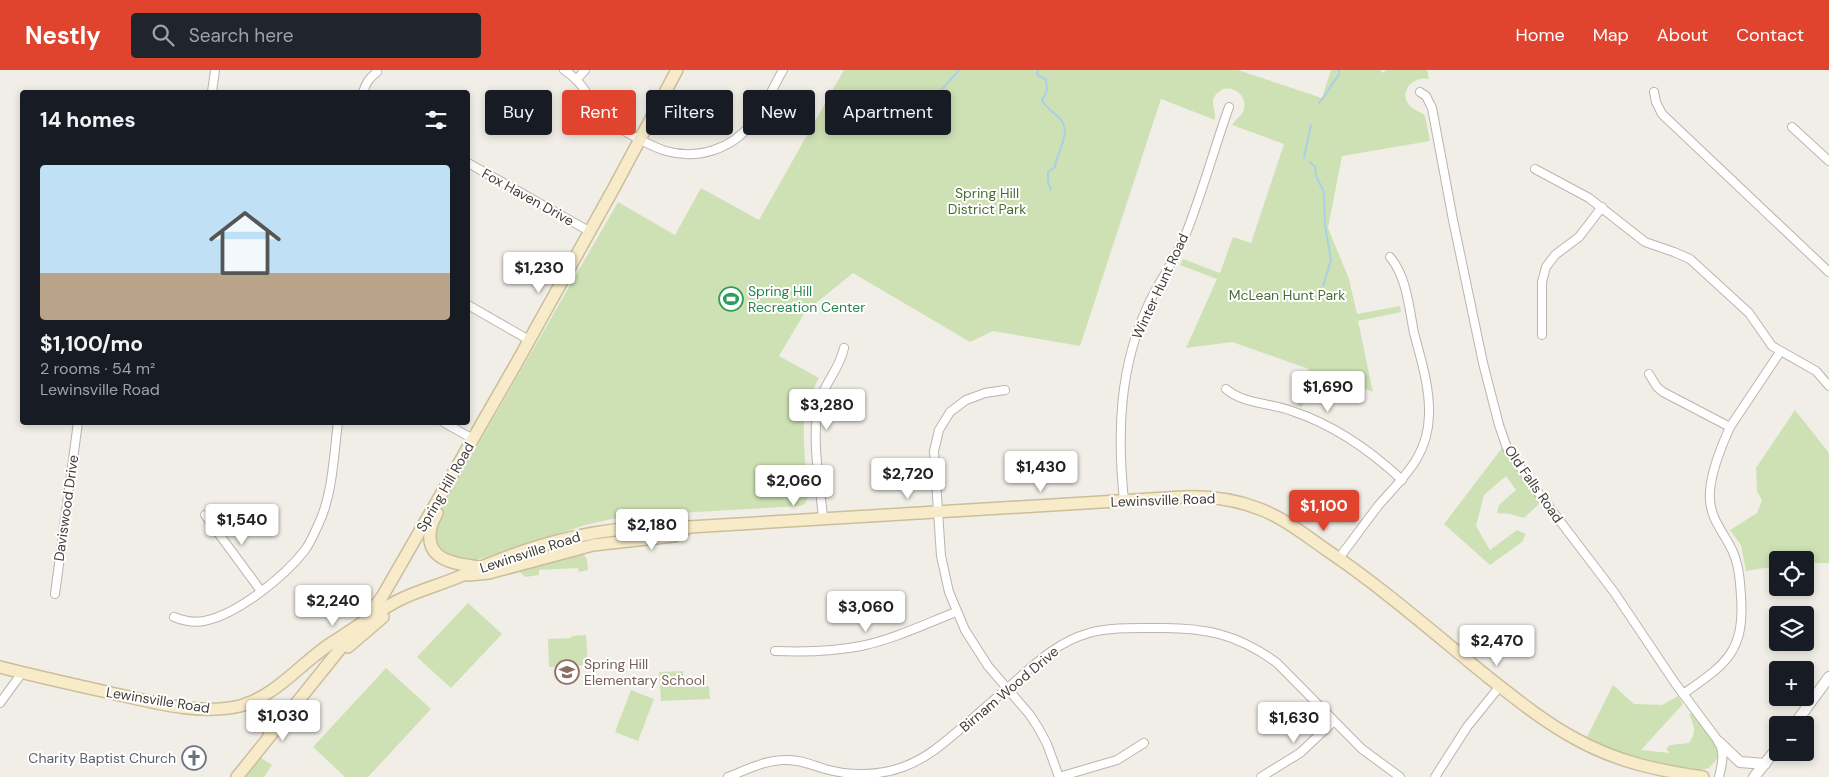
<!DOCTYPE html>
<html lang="en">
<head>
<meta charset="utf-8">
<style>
  :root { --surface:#171b24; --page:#20242c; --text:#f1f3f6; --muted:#9ea1a6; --line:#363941; --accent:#e0442f }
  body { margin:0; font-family:"DM Sans",sans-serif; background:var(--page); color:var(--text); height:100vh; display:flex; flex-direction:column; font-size:19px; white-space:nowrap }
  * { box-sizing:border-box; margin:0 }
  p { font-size:16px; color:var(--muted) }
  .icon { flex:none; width:28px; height:28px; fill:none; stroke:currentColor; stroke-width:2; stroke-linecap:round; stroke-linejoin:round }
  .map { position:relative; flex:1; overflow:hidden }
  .sheet { position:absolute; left:20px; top:20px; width:450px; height:335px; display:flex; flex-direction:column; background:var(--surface); border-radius:5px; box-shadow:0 2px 8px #0003 }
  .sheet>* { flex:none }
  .banner { position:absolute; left:485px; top:20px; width:475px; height:45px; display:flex; gap:10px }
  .tools { position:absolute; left:1769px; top:481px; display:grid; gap:10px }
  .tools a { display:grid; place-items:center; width:45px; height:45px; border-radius:5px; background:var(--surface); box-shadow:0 2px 8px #0003; font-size:25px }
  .price { position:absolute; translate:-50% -42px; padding:0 11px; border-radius:5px; background:#fff; color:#222; font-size:16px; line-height:32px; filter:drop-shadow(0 1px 2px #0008) }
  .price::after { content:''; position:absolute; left:50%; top:30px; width:15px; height:11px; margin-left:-8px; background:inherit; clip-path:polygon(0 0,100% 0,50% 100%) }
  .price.on { background:var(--accent); color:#fff }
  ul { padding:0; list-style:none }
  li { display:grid; align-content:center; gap:10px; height:265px; padding:0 20px }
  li+li { border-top:1px solid var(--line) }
  li span { display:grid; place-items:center; height:155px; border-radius:5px; color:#555 }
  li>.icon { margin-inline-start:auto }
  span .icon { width:90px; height:90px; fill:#fffc; stroke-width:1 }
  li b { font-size:21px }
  h2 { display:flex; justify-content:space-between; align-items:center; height:60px; padding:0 20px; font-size:21px }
  .chip { padding:0 18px; border-radius:5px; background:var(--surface); box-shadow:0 2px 8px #0003; font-size:18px; line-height:45px }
  .chip.on { background:var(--accent); color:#fff }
  header { display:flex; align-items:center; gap:30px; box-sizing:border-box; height:70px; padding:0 25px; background:var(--accent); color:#fff }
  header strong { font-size:24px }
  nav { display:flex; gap:28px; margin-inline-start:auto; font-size:18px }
  .search { width:350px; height:45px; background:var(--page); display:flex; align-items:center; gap:12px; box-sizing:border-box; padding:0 18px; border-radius:5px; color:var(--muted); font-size:19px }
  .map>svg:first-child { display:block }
</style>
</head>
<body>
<header>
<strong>Nestly</strong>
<div class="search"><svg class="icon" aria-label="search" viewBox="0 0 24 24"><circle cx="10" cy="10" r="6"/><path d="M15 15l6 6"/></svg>Search here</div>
<nav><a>Home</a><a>Map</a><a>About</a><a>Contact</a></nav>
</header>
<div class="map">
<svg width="1829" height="707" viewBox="0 0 1829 707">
  <rect width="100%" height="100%" fill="#f1eee7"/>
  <g fill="#cee1b4">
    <path d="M844,0H1238L1322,28L1331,0H1381L1382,3L1387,0H1427L1429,9C1414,5 1398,21 1409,35C1414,41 1421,41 1425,46L1430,71L1342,86L1328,158L1349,209L1357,244L1400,236L1401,242L1358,251L1373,322L1316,302L1302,337L1297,336L1309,299L1232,272L1186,278L1217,209L1180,195L1183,189L1220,203L1233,167L1251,173L1284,74L1232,55C1235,50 1240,47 1243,42C1249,28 1236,16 1223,19C1206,29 1216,36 1215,50L1161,29L1080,276L993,261L970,272L853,203L805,242L779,286L819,308C816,314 812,320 810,325C798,353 807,397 808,427L805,434L799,436L647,445L612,449L585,455L477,490L464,491L440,484L432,465L434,451L618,132L675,165L701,118L759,150Z"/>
    <polygon points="1795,340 1829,383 1829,493 1805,493 1805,490 1778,490 1777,496 1746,501 1741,475 1730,460 1757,443 1762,430 1757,421 1756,398"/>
    <polygon points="1502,378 1541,432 1524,448 1510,444 1497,443 1499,435 1516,420 1506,406 1484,425 1476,456 1490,480 1517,460 1526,464 1522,472 1490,495 1444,454"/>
    <polygon points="575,482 583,484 587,489 588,500 579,502 578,498 539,500 539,505 525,507 520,502 522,499"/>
    <polygon points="468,533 502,564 451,618 417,587"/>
    <polygon points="586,565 588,595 549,597 548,569 572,568 571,566"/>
    <polygon points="386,598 431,639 368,707 345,707 313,677"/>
    <polygon points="683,601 684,617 709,616 710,629 661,631 659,602"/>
    <path d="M1613,615L1634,634L1662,635L1678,626L1683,634L1641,680L1670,683L1666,679L1670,675L1689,673C1697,662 1694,656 1689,644L1692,643C1702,656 1718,671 1718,688L1709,698L1700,700L1648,692L1630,687L1586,669Z"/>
    <polygon points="631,620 654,629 638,671 615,662"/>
    <polygon points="258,686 272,695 264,707 243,707"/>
  </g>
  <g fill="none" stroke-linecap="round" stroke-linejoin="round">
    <g stroke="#aad0e7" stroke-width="2">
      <path d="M1038,0L1037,5L1046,9L1047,20L1042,31C1048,39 1053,42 1059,48C1074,61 1056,83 1055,97L1048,102V112L1051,120"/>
      <polyline points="937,25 959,0"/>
      <path d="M1319,33C1327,24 1331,14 1339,5V0"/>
      <polyline points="1304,88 1311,55"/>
      <polyline points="1310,92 1315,97 1316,106 1324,122 1325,155 1331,190 1323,216"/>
    </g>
    <g stroke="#bbb5ab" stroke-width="10">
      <g id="minor">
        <path d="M564,0C585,12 591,36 609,51C617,57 626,62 635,67C645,72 655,78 666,81C698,90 732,79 752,53C765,37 773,17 783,0"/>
        <polyline points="577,9 585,0"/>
        <polyline points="212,22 215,0"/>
        <path d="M363,22C366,13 369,8 377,2"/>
        <path d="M1420,22L1426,26L1432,38L1453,150L1483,293L1499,355L1507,378L1531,413L1614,522L1675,613L1719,672C1725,684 1722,694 1719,707"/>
        <polyline points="1654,22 1656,32 1662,44 1829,202"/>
        <polyline points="1792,57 1829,91"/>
        <polyline points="468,93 589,161"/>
        <polyline points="1535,99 1589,128 1645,172 1674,182 1690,189 1749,243 1772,276 1816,301 1829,316"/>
        <polyline points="468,235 529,270"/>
        <polyline points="1542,265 1542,212 1546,197 1555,185 1579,167 1602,137"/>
        <polyline points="1649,304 1657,317 1663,322 1730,357"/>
        <path d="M1226,319C1243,334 1271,333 1292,341C1334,355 1370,380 1402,410"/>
        <polyline points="1005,320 985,323 966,330 950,342 939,360 934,381 941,486 949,522 965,560 988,596 1030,645 1039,659 1047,674 1059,707"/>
        <polyline points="443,352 473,369"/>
        <path d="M1124,431C1117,362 1119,297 1149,233C1160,210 1175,189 1185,166C1202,124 1214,79 1229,37"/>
        <polyline points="205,445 261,521"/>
        <path d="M823,448C820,413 810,364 820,330C826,311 839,300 844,278"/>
        <path d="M1339,488C1352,471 1365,453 1378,436C1403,407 1428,387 1429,345C1430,318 1421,289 1414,263C1409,238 1407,207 1390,187"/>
        <polyline points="55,524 78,352"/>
        <path d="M174,547C184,551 193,553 204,551C237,545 285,506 305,480C312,470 317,458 322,446C333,417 334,383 338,352"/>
        <path d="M775,581C804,582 832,582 861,576C894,569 925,554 956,542"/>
        <path d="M1683,624C1726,594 1745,582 1741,526C1740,511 1739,496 1733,482C1725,464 1711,450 1710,430C1708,409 1721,377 1730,357L1780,282"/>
        <polyline points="0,633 22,603"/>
        <path d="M728,707C746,700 765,690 785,690C799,689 812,695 825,699C850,706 879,706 903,697C928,688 946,671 965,655C981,641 996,628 1011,615C1035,594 1057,572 1089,563C1110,557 1134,558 1156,558C1204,557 1238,564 1277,593L1362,679L1400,707"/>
        <polyline points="1059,707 1117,690 1144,673"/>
        <polyline points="1261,707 1300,683 1334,651"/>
        <polyline points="1435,707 1467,657 1500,616"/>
      </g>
    </g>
    <g stroke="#bbb5ab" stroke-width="12">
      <g id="tertiary">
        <polyline points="1794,655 1829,607"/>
        <polyline points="1719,672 1740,692 1765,694"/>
        <polyline points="1754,707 1778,677"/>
      </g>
    </g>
    <g stroke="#cbbe9b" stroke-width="14">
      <g id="secondary">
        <path d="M437,443C435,448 432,452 431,457C423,491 456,494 480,497"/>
        <polyline points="468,505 489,503 593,475 674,466 689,457"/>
        <polyline points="367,546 382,527 516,294 615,116 677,0"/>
        <polyline points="348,577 383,547"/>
        <path d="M0,597C35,606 71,614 107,622C148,631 199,646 240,636C275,627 303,591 333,572C354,559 375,543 397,531C418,520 441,515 463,505C536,472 608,453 689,457L1183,427C1208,426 1233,429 1257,438C1283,447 1305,465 1328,481C1384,519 1435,564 1488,607C1516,629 1543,651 1574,668C1617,692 1656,700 1703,707"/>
        <path d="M248,633C270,632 280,645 269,665"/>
        <polyline points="237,707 352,564"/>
      </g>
    </g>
    <use href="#minor" stroke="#fff" stroke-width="8"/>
    <use href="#tertiary" stroke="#fff" stroke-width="10"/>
    <use href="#secondary" stroke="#f8ebca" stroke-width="11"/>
  </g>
  <defs>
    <g id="stadium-ring" transform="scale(1.25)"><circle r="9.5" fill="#fff" stroke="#2e9e5b" stroke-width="1.5"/><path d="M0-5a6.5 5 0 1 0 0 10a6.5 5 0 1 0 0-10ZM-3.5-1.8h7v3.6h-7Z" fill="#2e9e5b"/></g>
    <g id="school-ring" transform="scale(1.25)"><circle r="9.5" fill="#fff" stroke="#8d6e63" stroke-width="1.5"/><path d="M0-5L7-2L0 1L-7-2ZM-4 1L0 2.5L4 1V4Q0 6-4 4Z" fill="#8d6e63"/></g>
    <g id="church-ring" transform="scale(1.25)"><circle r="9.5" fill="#fff" stroke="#6b7280" stroke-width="1.5"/><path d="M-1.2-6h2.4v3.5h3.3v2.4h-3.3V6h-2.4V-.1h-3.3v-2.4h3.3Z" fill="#6b7280"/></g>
  </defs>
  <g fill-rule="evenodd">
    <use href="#stadium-ring" x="731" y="229"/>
    <use href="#school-ring" x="567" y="602"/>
    <use href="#church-ring" x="194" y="688"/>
  </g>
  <g text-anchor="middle" stroke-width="4" stroke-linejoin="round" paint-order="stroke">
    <g font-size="14" fill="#4a6e31" stroke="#fff">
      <text x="987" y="128">Spring Hill<tspan x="987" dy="16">District Park</tspan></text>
      <text x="1287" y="230">McLean Hunt Park</text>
    </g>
    <g font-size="14" fill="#433e37" stroke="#fff">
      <text transform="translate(528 127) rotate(29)" y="5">Fox Haven Drive</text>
      <text transform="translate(1160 216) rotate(-65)" y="5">Winter Hunt Road</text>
      <text transform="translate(1534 414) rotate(55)" y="5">Old Falls Road</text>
      <text transform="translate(445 417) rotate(-60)" y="5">Spring Hill Road</text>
      <text transform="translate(1163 430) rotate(-2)" y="5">Lewinsville Road</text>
      <text transform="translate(66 438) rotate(-82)" y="5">Daviswood Drive</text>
      <text transform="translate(530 482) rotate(-18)" y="5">Lewinsville Road</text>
      <text transform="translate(1009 619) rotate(-40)" y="5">Birnam Wood Drive</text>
      <text transform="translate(158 630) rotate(9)" y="5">Lewinsville Road</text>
    </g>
    <g font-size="14" fill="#27864d" stroke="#fff" text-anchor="start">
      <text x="748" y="226">Spring Hill<tspan x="748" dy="16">Recreation Center</tspan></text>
    </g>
    <g font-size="14" fill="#785e54" stroke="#fff" text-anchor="start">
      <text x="584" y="599">Spring Hill<tspan x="584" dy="16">Elementary School</tspan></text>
    </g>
    <g font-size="14" fill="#5b616d" stroke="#fff" text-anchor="end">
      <text x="176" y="693">Charity Baptist Church</text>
    </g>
  </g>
</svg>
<div class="tools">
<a><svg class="icon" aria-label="locate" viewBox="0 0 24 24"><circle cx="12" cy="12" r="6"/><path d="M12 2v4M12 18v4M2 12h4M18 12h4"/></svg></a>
<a><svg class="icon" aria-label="layers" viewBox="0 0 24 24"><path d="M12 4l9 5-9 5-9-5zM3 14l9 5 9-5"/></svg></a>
<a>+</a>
<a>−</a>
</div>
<b class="price" style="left:539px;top:224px">$1,230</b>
<b class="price" style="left:1328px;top:343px">$1,690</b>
<b class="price" style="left:827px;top:361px">$3,280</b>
<b class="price" style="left:1041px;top:423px">$1,430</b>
<b class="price" style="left:908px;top:430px">$2,720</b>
<b class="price" style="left:794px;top:437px">$2,060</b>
<b class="price on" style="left:1324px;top:462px">$1,100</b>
<b class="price" style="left:242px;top:476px">$1,540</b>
<b class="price" style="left:652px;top:481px">$2,180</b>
<b class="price" style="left:333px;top:557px">$2,240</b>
<b class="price" style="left:866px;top:563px">$3,060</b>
<b class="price" style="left:1497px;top:597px">$2,470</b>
<b class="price" style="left:283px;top:672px">$1,030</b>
<b class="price" style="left:1294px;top:674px">$1,630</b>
<div class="banner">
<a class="chip">Buy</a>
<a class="chip on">Rent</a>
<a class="chip">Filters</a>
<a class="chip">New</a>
<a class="chip">Apartment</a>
</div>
<section class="sheet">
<h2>14 homes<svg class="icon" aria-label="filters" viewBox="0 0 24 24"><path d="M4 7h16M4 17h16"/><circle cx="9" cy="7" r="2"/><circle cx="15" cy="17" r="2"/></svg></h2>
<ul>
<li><span style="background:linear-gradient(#bfe0f5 70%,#b9a48a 0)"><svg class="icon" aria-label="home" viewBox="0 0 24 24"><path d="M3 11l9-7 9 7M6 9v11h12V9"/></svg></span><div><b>$1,100/mo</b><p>2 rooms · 54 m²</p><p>Lewinsville Road</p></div></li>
</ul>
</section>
</div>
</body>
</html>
